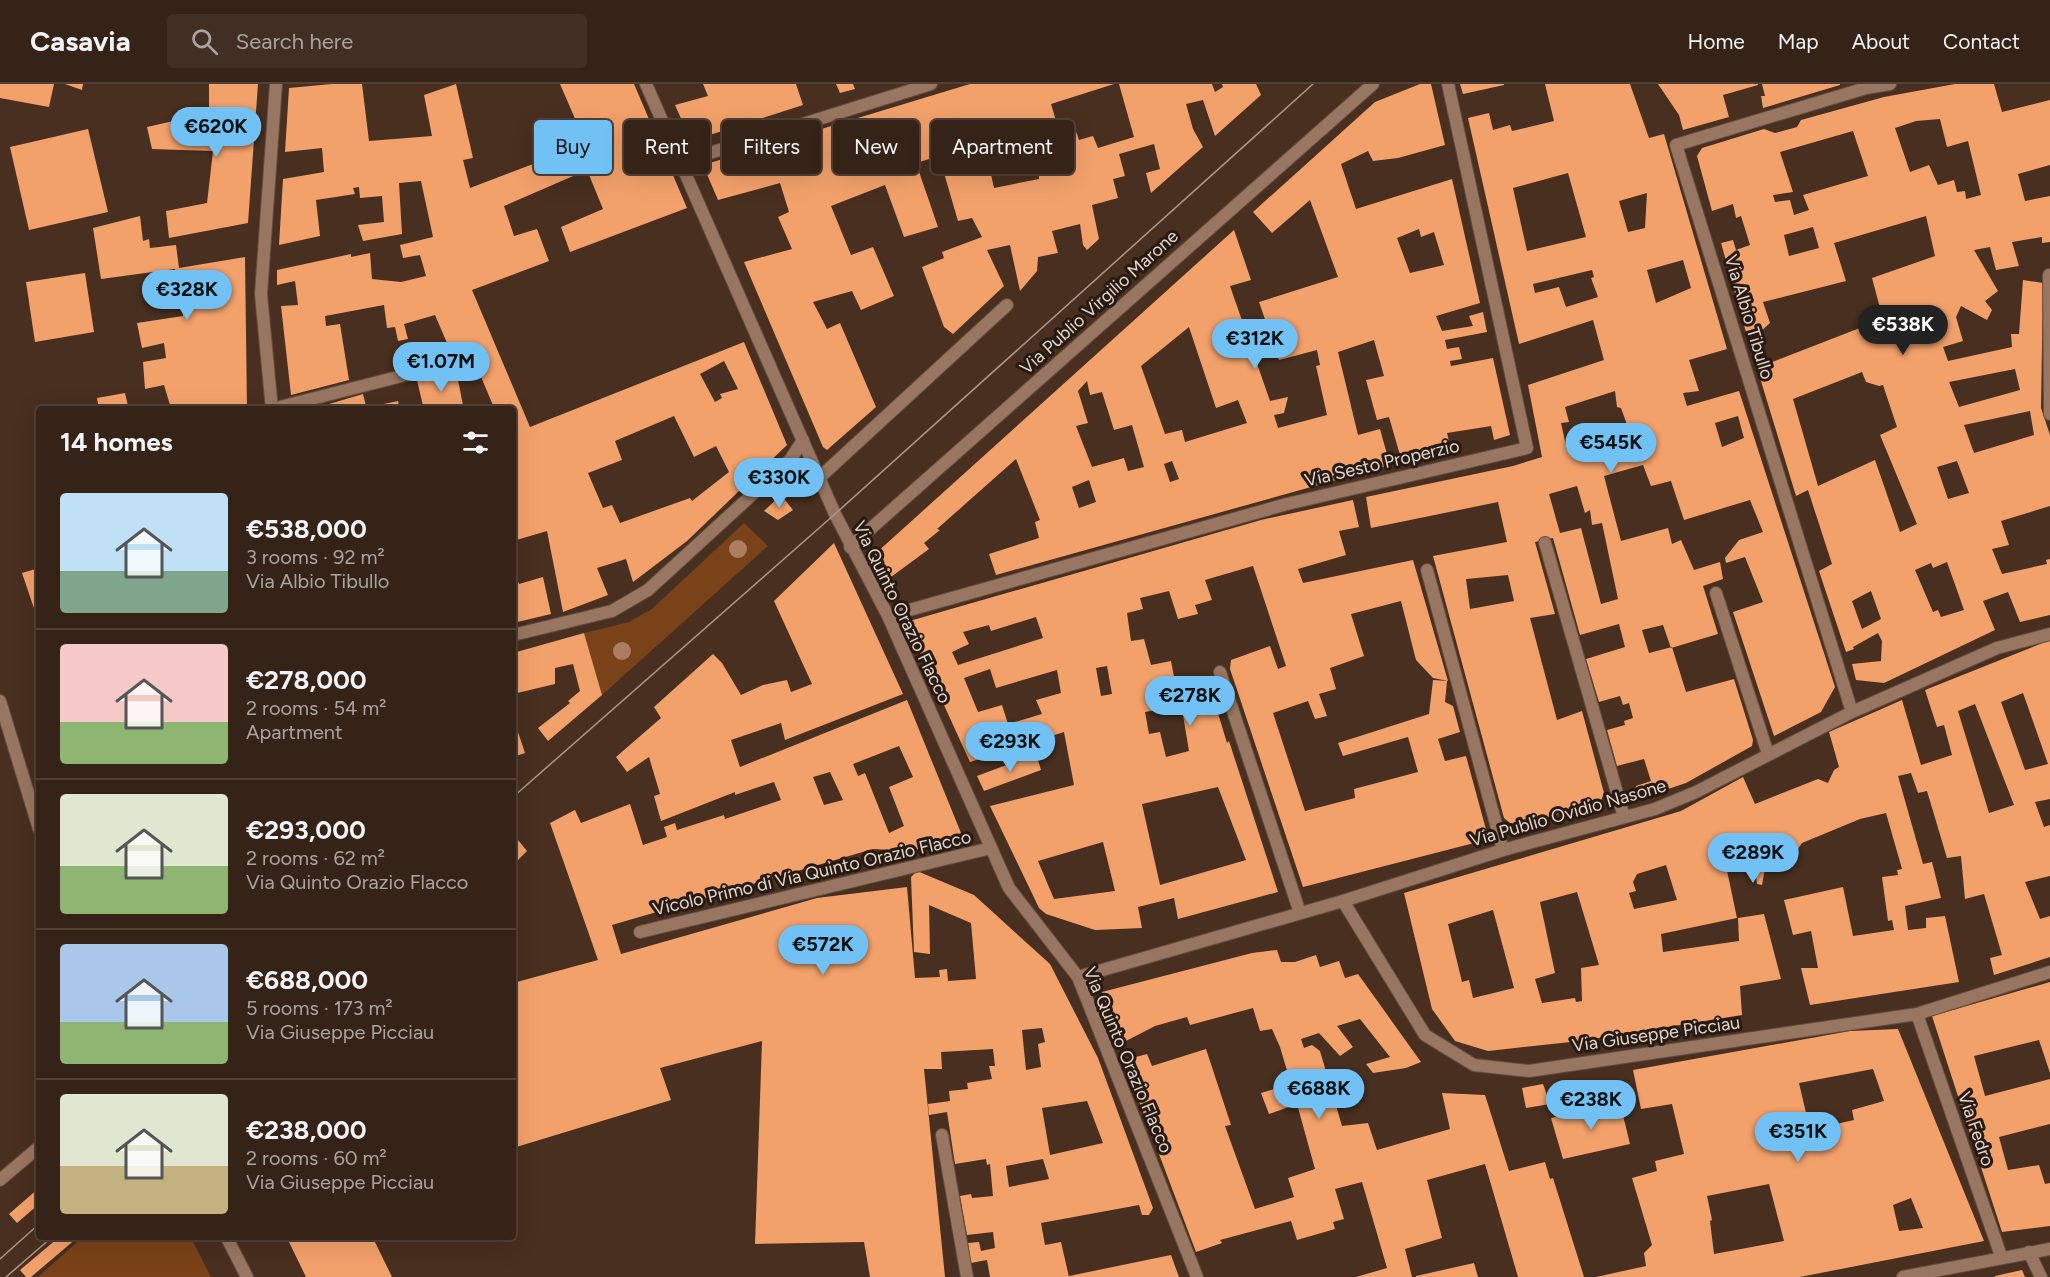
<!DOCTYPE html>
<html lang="en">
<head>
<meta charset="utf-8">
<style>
  :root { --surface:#362317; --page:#412f24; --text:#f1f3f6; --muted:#aaa4a1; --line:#504036; --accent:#72c1f5 }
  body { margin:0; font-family:Figtree,sans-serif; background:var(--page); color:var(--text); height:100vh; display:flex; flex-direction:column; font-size:22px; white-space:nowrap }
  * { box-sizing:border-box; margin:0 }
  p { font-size:20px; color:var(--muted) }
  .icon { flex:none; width:33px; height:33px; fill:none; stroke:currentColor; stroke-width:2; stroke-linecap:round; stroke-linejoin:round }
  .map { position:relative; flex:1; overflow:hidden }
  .panel { position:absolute; left:36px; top:322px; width:480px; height:834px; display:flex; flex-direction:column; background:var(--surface); border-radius:6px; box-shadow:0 6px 24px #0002,0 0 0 2px var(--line) }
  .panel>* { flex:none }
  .top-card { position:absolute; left:534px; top:36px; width:570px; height:54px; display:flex; gap:12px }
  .price { position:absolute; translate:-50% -51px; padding:0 14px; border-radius:21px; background:var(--accent); color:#111; font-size:20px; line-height:39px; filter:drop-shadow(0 2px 3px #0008) }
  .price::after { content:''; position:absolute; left:50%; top:36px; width:18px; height:14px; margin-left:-9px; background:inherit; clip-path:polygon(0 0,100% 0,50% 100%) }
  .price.active { background:#222; color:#fff }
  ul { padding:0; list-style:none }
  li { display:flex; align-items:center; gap:18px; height:150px; padding:0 24px }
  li+li { border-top:2px solid var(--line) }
  li span { display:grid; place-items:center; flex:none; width:168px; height:120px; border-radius:6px; color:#555 }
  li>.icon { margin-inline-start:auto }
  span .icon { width:72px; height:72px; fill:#fffc; stroke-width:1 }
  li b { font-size:26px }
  h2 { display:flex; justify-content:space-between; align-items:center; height:72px; padding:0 24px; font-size:26px }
  .chip { padding:0 21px; border-radius:6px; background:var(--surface); box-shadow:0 6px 24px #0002,0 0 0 2px var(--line); font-size:21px; line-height:54px }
  .chip.active { background:var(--accent); color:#111 }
  header { display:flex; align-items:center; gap:36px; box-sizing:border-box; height:84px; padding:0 30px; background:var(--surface); border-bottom:2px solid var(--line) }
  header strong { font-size:28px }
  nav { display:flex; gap:33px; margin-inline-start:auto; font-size:21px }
  .search { width:420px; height:54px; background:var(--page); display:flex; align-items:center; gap:15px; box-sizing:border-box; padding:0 21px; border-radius:6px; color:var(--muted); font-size:22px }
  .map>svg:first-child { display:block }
</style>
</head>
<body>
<header>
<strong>Casavia</strong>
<div class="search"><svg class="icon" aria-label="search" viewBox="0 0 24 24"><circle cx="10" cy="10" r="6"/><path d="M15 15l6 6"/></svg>Search here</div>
<nav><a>Home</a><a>Map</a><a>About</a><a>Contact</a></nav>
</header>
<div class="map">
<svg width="2050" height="1193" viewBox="0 0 2050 1193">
  <rect width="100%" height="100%" fill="#482f1f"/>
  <g fill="#7a4218">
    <polygon points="744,439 768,462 602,611 584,549 629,538 652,525"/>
    <polygon points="82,1154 191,1154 211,1193 38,1193"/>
  </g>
  <g fill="#f3a16b" fill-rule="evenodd">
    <polygon points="0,0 54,0 49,23 0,14"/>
    <polygon points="65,0 83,0 82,6"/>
    <polygon points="209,0 258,0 248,139 169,154 166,127 207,119 213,67 152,65 147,43 209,29"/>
    <path d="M332,0H362L369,57L432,52L424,11L456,0L473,74L463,76L470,104L586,60L560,0H634L687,124L570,168L561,143L603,125L587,86L504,122L514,152L537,145L549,177L472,206L530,343L744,258L787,361L687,457L633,498L626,475L597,484L608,511L563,528L547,447L513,457V326H495L473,274L456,280L435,231L404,240L408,255L398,257L395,243L387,244L384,221L325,232L326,242L340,240L349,296L291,311L281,222L298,221L295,197L277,201V186L351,170V173L370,169L372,195L401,198L426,192L420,171L403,174L400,161L433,153L421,97L399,99L402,150L363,157L358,141L384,138L382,112L360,114L359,103L353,104L355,110L316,116L320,152L279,161L283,95L324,88L322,64L285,68L289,4ZM724,277L738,305L720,310L722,314L715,318L700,290ZM674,332L694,373L716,362L729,388L692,417L690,414L620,439L612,421L603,424L588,389L622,376L615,357Z"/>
    <polygon points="703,0 796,0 803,21 691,57 675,21 708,12"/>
    <polygon points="836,0 853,0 855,5 840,9"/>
    <path d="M970,0H1114L1051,20L1057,40L1072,36L1079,56L1093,52L1098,64L1134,53L1119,0H1212L1215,8L1223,3L1222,0H1256L1261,11L1215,52L1203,16L1186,20L1193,45L1203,63L1151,109L1146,89L1160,85L1154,60L1119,70L1125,92L1113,95L1118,114L1092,121L1099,155L1087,166L1083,161L1080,140L1052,147L1058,169L1038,173L1037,187L1020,207L1010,161L987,166L1004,202L953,250L944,243L922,183L944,174L942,168L982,153L972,134L958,137L939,72L916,79L938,143L904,153L885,101L831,122L851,171L873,163L894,212L861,226L852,207L813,218L827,245L840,239L876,323L827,366L823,363L744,178L792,165L778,133L789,128L780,99L718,116L703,81ZM1060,53L1068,83L1039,92V95L994,104L987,72L1008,67L1007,61L1036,55L1037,59Z"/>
    <path d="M1420,0H1431L1445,61L1398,74L1373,77L1368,67L1341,80L1356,125L1452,95L1480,219L1436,232L1442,247L1473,242L1469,232L1483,228L1487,248L1445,256L1447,265L1459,263L1462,275L1450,277L1451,282L1493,274L1510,351L1494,356L1491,342L1447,349L1451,366L1402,378L1389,333L1377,336L1366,296L1384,292L1374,256L1338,268L1358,351L1380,345L1390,381L996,491L989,470L1039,454L1035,438L1040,436L1016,375L937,445L940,446L924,459L929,465L887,496L875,470L1234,146L1251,196L1230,202L1270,317L1288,313L1284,329L1274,331L1278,344L1327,331L1316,282L1320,281L1317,266L1279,276L1259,218L1338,193L1310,116L1272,149L1253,128L1375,18ZM1419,145L1421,153L1434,148L1444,181L1410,189L1397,154ZM1189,243L1216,324L1238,316L1247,339L1185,358L1182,346L1165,350L1141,282ZM1087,297L1090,311L1102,308L1114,346L1132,341L1144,383L1128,387L1124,374L1092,383L1076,342L1088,339L1078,307ZM1172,377L1179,395L1170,398L1164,380ZM1089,396L1096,418L1079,424L1072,403Z"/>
    <polygon points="1460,0 1504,0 1504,1 1463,10"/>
    <path d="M1545,0H1630L1649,54L1664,50L1727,265L1689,276L1699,307L1683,309L1687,322L1739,307L1835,603L1821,628L1774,652L1733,528L1763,518L1745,473L1726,479L1725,474L1739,456L1763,448L1750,416L1684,436L1671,397L1651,402L1643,381L1604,392L1621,457L1668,444L1672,460L1681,456L1694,486L1720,478L1723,495L1703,502L1718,550L1671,564L1663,541L1642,546L1649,569L1672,563L1686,608L1734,595L1753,656L1752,662L1686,699L1641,714L1636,702L1651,697L1644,675L1617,682L1607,646L1625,641L1624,637L1633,634L1629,619L1623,621L1620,612L1599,618L1586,575L1625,563L1619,540L1580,551L1553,454L1535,458L1555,530L1530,534L1557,636L1582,627L1604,709L1600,719L1514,742L1504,734L1433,472L1507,458L1498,418L1371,444L1366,413L1513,382L1542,373L1528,301L1604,276L1593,236L1519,260L1468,34L1489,29L1493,46L1510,41L1512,47L1554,37ZM1568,89L1586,153L1527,167L1513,104ZM1647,109L1645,144L1628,148L1619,117ZM1683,176L1691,204L1656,219L1647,186ZM1592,186L1594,193L1591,194L1598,213L1566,223L1559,203L1535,209L1533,200ZM1615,307L1617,323L1621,324L1629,346L1567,366L1561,339L1569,338L1565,323ZM1738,332L1744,354L1722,363L1715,339ZM1577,402L1585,429L1590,426L1592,441L1602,439L1618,515L1601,520L1581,444L1560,449L1549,410ZM1508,491L1514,517L1470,525L1466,495Z"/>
    <polygon points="1658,0 1758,0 1758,1 1723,11 1729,33 1683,46 1679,31"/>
    <polygon points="1762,0 1840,0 1840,1 1763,24 1761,12 1765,12"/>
    <path d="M1955,0H1994L2002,28L2050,16V81L2018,90L2025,117L2050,112V158L2042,159V153L2012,158L2019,182L1996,186L1990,163L1974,166L1998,207L1985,217L1992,226L1987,236L1961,222L1956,233L1963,257L1943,263L1948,277L2012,263L2011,250H2019L2023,196L2043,199L2041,324L2050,351V422L2001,437L2009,461L1992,465L2002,490L2047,480L2046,476L2050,475V531L2020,538L2008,508L1983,517L1995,546L1884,599L1856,596L1852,580L1881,577L1882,557L1878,549L1853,563L1854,565L1846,568L1819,487L1832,480L1808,406L1796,412L1757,284L1883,235L1872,194L1935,172L1926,132L1834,159L1846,197L1763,218L1770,239L1759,249L1746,248L1721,159L1733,156L1736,166L1750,161L1741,132L1736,134L1733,120L1712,127L1697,72L1702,64L1764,45L1775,49L1797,43L1801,36L1884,13ZM1940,35L1947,63L1968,57L1981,111L1966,115L1965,107L1957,108L1954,96L1938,101L1929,81L1910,88L1895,44L1916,37ZM1853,47L1868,92L1803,111L1809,126L1794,131L1790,116L1775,118L1773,111L1793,108L1780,68ZM1813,143L1819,164L1789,172L1784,151ZM2015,285L2020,306L1959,323L1949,298ZM1862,288L1866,298L1879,302L1883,301L1897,343L1880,351L1917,440L1900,448L1875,376L1818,402L1793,315ZM2030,327L2034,351L1974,369L1964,341ZM1957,377L1969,409L1948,415L1937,383ZM1947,478L1964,526L1941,533L1938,526L1933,528L1915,486L1931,479L1933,484ZM1871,507L1881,535L1862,545L1852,517Z"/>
    <polygon points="88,45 108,128 29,146 10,63"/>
    <polygon points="140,132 143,157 149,155 150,164 176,161 179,184 245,173 247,326 155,326 170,321 164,301 145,305 143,278 166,274 164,259 142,264 137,239 183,232 175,185 101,195 93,144"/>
    <polygon points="85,189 94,248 35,258 26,198"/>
    <polygon points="441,291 442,294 457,291 464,326 424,326 417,296"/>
    <polygon points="125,309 129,326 99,326 97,314"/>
    <polygon points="363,310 367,326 312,326 312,325"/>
    <polygon points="398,317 400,326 375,326 374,322"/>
    <polygon points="781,411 793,426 778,436 764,427"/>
    <path d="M1353,416L1359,443L1339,447L1346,471L1298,485L1303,499L1413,476L1448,597L1433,594L1416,576L1401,517L1351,530L1364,572L1330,584L1336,605L1319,610L1327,632L1315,635L1308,617L1273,629L1305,727L1355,714L1354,705L1418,688L1408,653L1343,672L1338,659L1429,630L1433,596L1447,597L1445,618L1453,622L1460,648L1438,655L1445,677L1466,672L1487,749L1482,757L1303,803L1230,585L1231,576L1270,562L1278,585L1286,582L1253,482L1205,496L1212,516L1195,521L1198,530L1178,535L1169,507L1140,514L1143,525L1127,529L1131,557L1144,555L1151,581L1171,577L1175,598L1207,593L1227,659L1229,657L1278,808L1178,835L1174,814L1138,823L1142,844L1095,846L1046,830L1039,824L990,722L1074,701L1064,648L970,678L906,538L1261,436ZM1036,533L1043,554L958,581L952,568L969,560L963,548L989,541L991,547ZM1107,582L1112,610L1101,612L1096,584ZM990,585L996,604L1057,586L1061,609L1036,616L1042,630L1008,640L1002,621L978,628L964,594ZM1175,623V627L1182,625L1189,667L1166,673L1160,648L1149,650L1145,628ZM1218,703L1246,776L1160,801L1142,720ZM1103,758L1115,807L1054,815L1038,777Z"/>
    <path d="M834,459L903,610L785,656L781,639L731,656L740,683L907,616L961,749L913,767L873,765L612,841L621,870L817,814L907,803L915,894L940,893L939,886L947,885L948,897L976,895L971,839L929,821L930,870L914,868L911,793L917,787L974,811L1050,880L1098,974L1153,1124L1149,1131H1142L1139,1121L1041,1139L1045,1161L1061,1158L1069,1193H990L987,1176L971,1179L968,1159L979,1158L981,1167L995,1164L993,1148L967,1151L960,1112L971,1110L972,1114L993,1112L990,1080L987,1081L986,1075L955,1080L947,1028L929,1031L928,1020L950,1017L949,1007L968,1005L967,999L992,995L989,982H995L993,965L941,968L942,985H924L945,1193H870L864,1158L755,1160L762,957L660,984L671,1016L513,1064V899L598,876L550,739L575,726L581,739L630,720L643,761L667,753L664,743L675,739L677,746L724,731L725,735L781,716L774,698L735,711V708L661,737L654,712L660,710L649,673L627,688L616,673L661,634L654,623L713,570L722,579L741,611L763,601L787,596L791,608L812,600L774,517ZM899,662L913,693L889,703L904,742L889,749L865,689L858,692L853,680ZM830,688L843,716L824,721L813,693ZM1042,944L1045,958L1038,960L1041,983L1026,986L1022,946ZM1087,1017L1103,1059L1050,1071L1042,1024ZM1043,1075L1049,1095L1009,1103L1006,1082Z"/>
    <polygon points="39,484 39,539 22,489"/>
    <polygon points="513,486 519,500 543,493 551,530 513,539"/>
    <polygon points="584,549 602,611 548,657 538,644 570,619 568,617 580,607 573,580 555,584 555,600 513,610 513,569"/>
    <path d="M2050,556V715L2035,718L2044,743L2050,741V792L2025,798L2040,835L2050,832V873L1994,891L1990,874L2002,871L1984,810L1965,815L1961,772L1947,774L1927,707L1918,709L1911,689L1898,692L1923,780L1932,778L1941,814L1905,822L1908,846L1926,844V834L1945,832L1959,898L1810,921L1801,884H1818L1811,847L1793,851L1784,816L1843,803L1853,852L1894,846L1892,836L1888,837L1882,793L1898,791L1897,786L1902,785L1886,729L1860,735L1802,759L1795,769L1768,767L1762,801L1757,800L1753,770L1725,777L1737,834L1661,850L1663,868L1739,857L1738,834L1764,830L1781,895L1740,902L1742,931L1580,957L1488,967L1455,957L1432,925L1404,809L1681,727L1743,693L1755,720L1818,695L1828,699L1834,686L1839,683L1829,648L1902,616L1921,681L1952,671L1944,641L1937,643L1925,606ZM2023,609L2048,680L2025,686L2001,618ZM1975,620L2014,721L1989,729L1958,627ZM1666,781L1677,816L1634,825L1629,809L1636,807L1633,798L1637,790ZM1577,808L1599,881L1581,884L1582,917L1576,918L1575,914L1542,919L1535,895L1555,889L1540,818ZM1493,826L1514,904L1473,914L1469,896L1462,898L1448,840Z"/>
    <polygon points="513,633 525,669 513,673"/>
    <polygon points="1036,670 1041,686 984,707 977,692"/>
    <polygon points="513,750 527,767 513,781"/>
    <polygon points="1277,866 1281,878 1295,878 1316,871 1320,883 1339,877 1345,894 1358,890 1421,978 1406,984 1373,989 1366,980 1390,973 1360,935 1337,942 1353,963 1340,972 1319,949 1301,955 1304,964 1312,961 1320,967 1342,1042 1368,1039 1377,1066 1450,1045 1442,1009 1485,1011 1509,1087 1545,1078 1550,1095 1553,1094 1584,1193 1518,1193 1485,1080 1427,1096 1442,1154 1405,1165 1412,1193 1356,1193 1387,1184 1362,1098 1335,1105 1344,1135 1333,1138 1335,1145 1297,1156 1291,1137 1220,1156 1222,1159 1196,1168 1128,988 1132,974 1147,970 1152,982 1206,965 1231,1041 1225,1042 1255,1125 1294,1113 1288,1094 1315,1085 1297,1020 1269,1030 1261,1009 1291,1000 1280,963 1272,945 1260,947 1253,924 1190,941 1187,933 1155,942 1124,958 1117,952 1102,908 1252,869"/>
    <polygon points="2050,898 2050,989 2039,956 1974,972 1985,1012 2050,995 2050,1040 1999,1053 2008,1086 2039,1081 2045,1100 2050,1099 2050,1142 2002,1148 1932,932"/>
    <path d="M1898,945L1984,1157L1800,1193H1596L1646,1182L1644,1169L1652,1161L1632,1094L1657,1087L1655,1077L1684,1070L1672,1020L1641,1025L1633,986L1850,947ZM1873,985L1884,1017L1852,1026L1854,1036L1810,1046L1799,999ZM1769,1100L1784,1157L1714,1170L1710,1137L1712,1136L1707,1112ZM1911,1114L1923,1144L1899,1147L1893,1121Z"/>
    <polygon points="1543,1000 1550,1020 1526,1024 1522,1004"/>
    <polygon points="1620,1019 1630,1060 1563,1075 1551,1034"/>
    <polygon points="39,1104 39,1120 17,1139 9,1130"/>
    <polygon points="58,1154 77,1154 31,1193 26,1193 20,1186"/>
    <polygon points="287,1154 373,1154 392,1193 306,1193"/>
    <polygon points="1171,1171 1179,1193 1069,1193 1069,1192"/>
    <polygon points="1474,1179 1478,1193 1416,1193 1416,1192"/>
    <polygon points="2022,1186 2025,1193 1995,1193 1995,1192"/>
  </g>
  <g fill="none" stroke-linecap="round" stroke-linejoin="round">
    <g stroke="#644d3e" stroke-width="14">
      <g id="minor">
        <polyline points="646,0 835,430 888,532 1009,804 1078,893 1197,1193"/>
        <polyline points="681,78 931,0"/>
        <polyline points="2049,191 2050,330"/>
        <polyline points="272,325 433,284"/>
        <polyline points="272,326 261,210 276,0"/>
        <polyline points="819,394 1007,221"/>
        <polyline points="1545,459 1624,733"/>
        <polyline points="850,463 1373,0"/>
        <polyline points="1427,486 1503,766"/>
        <polyline points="1716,509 1768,670"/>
        <polyline points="888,532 1287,420 1527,364 1448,0"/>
        <polyline points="513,551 612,527 648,506 790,376 803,356"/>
        <polyline points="1220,588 1300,829"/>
        <polyline points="1852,628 1676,61 1866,4 1890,0"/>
        <polyline points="1343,817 1425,951 1474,981 1529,987 1917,930 2050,888"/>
        <polyline points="640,848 991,764"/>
        <polyline points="1078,893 1343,817 1503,766 1655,725 1696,708 1852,628 1997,564 2050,550"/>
        <polyline points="1917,930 2001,1172"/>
        <polyline points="942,1051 967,1193"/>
        <polyline points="0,1096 39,1063"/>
        <polyline points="2029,1168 2041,1193"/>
      </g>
    </g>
    <g stroke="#644d3e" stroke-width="14">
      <g id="tertiary">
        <polyline points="0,617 39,745"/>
        <polyline points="227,1154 247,1193"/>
        <polyline points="1903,1193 2050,1165"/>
      </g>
    </g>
    <use href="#minor" stroke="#997661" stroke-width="12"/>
    <use href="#tertiary" stroke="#997661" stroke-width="12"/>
    <g stroke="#ab988c" stroke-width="1.5">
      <polyline points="513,713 835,430 1313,0"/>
      <polyline points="0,1175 39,1140"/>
      <polyline points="6,1193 51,1154"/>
    </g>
  </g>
  <g fill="#ac7e60">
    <circle cx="738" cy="465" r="9"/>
    <circle cx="622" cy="567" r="9"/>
  </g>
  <g text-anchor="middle" stroke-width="6" stroke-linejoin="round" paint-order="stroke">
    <g font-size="18" fill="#e4d4ca" stroke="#261a13">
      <text transform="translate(1099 218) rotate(-42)" y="6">Via Publio Virgilio Marone</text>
      <text transform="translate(1749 233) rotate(73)" y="6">Via Albio Tibullo</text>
      <text transform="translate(1382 379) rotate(-13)" y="6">Via Sesto Properzio</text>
      <text transform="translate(902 528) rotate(64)" y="6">Via Quinto Orazio Flacco</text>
      <text transform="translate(1568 729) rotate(-16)" y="6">Via Publio Ovidio Nasone</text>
      <text transform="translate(812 789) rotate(-13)" y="6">Vicolo Primo di Via Quinto Orazio Flacco</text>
      <text transform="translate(1656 950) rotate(-8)" y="6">Via Giuseppe Picciau</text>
      <text transform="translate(1128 976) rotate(67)" y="6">Via Quinto Orazio Flacco</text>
      <text transform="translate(1976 1045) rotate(71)" y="6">Via Fedro</text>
    </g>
  </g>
</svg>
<b class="price" style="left:216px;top:74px">€620K</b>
<b class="price" style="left:187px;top:237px">€328K</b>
<b class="price active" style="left:1903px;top:272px">€538K</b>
<b class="price" style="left:1255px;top:286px">€312K</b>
<b class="price" style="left:441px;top:309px">€1.07M</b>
<b class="price" style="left:1611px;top:390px">€545K</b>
<b class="price" style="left:779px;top:425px">€330K</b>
<b class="price" style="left:1190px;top:643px">€278K</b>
<b class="price" style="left:1010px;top:689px">€293K</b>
<b class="price" style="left:1753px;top:800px">€289K</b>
<b class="price" style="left:823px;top:892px">€572K</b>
<b class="price" style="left:1319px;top:1036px">€688K</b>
<b class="price" style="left:1591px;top:1047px">€238K</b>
<b class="price" style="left:1798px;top:1079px">€351K</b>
<div class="top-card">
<a class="chip active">Buy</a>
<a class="chip">Rent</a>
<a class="chip">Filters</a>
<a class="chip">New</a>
<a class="chip">Apartment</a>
</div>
<section class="panel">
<h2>14 homes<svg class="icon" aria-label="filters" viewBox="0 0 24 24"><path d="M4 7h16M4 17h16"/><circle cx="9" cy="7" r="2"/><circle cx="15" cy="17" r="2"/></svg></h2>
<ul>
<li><span style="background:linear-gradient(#bfe0f5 65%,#7fa58c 0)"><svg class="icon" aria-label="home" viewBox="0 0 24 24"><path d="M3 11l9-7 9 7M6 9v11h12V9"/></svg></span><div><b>€538,000</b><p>3 rooms · 92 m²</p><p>Via Albio Tibullo</p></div></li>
<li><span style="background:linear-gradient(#f6c9c9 65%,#8fb573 0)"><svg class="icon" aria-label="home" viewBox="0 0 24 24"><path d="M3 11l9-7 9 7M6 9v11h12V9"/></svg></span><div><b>€278,000</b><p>2 rooms · 54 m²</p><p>Apartment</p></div></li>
<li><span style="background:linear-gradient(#dfe7d0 60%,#8fb573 0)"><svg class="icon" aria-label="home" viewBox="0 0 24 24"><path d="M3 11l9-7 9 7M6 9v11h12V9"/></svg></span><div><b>€293,000</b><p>2 rooms · 62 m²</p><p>Via Quinto Orazio Flacco</p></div></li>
<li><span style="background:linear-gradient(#a9c7e8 65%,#8fb573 0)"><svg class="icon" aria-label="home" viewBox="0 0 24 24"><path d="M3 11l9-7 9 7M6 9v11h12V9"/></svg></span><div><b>€688,000</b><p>5 rooms · 173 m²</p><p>Via Giuseppe Picciau</p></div></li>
<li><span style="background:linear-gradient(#dfe7d0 60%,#c2b280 0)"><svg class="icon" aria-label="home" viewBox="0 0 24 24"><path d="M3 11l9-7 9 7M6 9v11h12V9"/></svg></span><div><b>€238,000</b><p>2 rooms · 60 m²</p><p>Via Giuseppe Picciau</p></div></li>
</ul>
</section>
</div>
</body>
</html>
